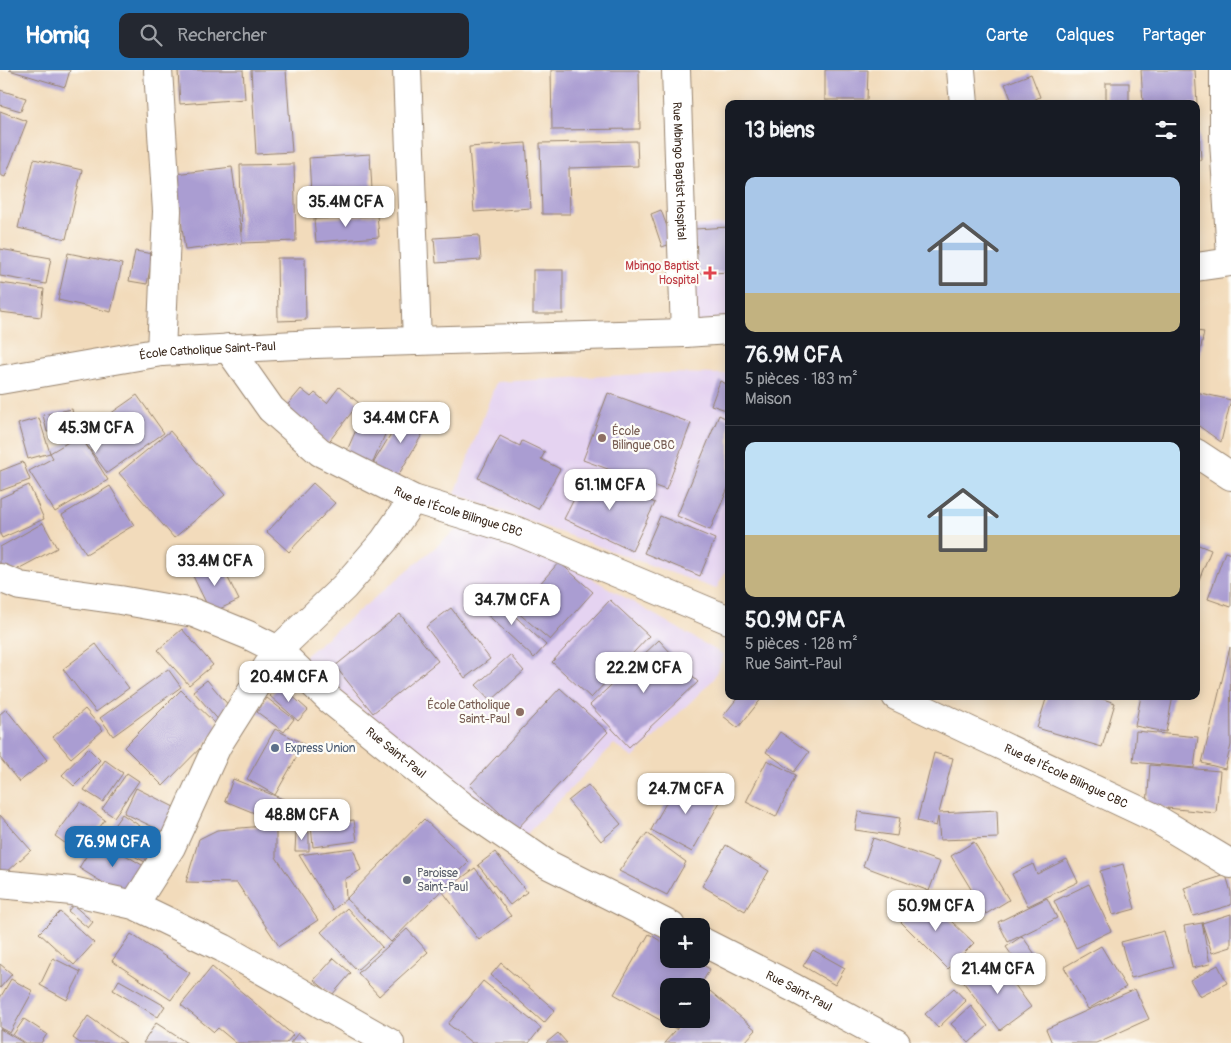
<!DOCTYPE html>
<html lang="fr">
<head>
<meta charset="utf-8">
<style>
  :root { --surface:#171b24; --page:#242831; --text:#f1f3f6; --muted:#9ea1a6; --line:#363941; --accent:#1f6fb2 }
  body { margin:0; font-family:Pangolin,sans-serif; background:var(--page); color:var(--text); height:100vh; display:flex; flex-direction:column; font-size:19px; white-space:nowrap }
  * { box-sizing:border-box; margin:0 }
  p { font-size:16px; color:var(--muted) }
  .icon { flex:none; width:28px; height:28px; fill:none; stroke:currentColor; stroke-width:2; stroke-linecap:round; stroke-linejoin:round }
  .map { position:relative; flex:1; overflow:hidden }
  .side { position:absolute; left:725px; top:30px; width:475px; height:600px; display:flex; flex-direction:column; background:var(--surface); border-radius:10px; box-shadow:0 2px 12px #0003 }
  .side>* { flex:none }
  .buttons { position:absolute; left:660px; top:848px; display:grid; gap:10px }
  .buttons a { display:grid; place-items:center; width:50px; height:50px; border-radius:10px; background:var(--surface); box-shadow:0 2px 12px #0003; font-size:25px }
  .price { position:absolute; translate:-50% -42px; padding:0 11px; border-radius:10px; background:#fff; color:#222; font-size:16px; line-height:32px; filter:drop-shadow(0 1px 2px #0008) }
  .price::after { content:''; position:absolute; left:50%; top:30px; width:15px; height:11px; margin-left:-8px; background:inherit; clip-path:polygon(0 0,100% 0,50% 100%) }
  .price.selected { background:var(--accent); color:#fff }
  ul { padding:0; list-style:none }
  li { display:grid; align-content:center; gap:10px; height:265px; padding:0 20px }
  li+li { border-top:1px solid var(--line) }
  li span { display:grid; place-items:center; height:155px; border-radius:10px; color:#555 }
  li>.icon { margin-inline-start:auto }
  span .icon { width:90px; height:90px; fill:#fffc; stroke-width:1 }
  li b { font-size:21px }
  h2 { display:flex; justify-content:space-between; align-items:center; height:60px; padding:0 20px; font-size:21px }
  header { display:flex; align-items:center; gap:30px; box-sizing:border-box; height:70px; padding:0 25px; background:var(--accent); color:#fff }
  header strong { font-size:24px }
  nav { display:flex; gap:28px; margin-inline-start:auto; font-size:18px }
  .search { width:350px; height:45px; background:var(--page); display:flex; align-items:center; gap:12px; box-sizing:border-box; padding:0 18px; border-radius:10px; color:var(--muted); font-size:19px }
  .map>svg:first-child { display:block }
</style>
</head>
<body>
<header>
<strong>Homiq</strong>
<div class="search"><svg class="icon" aria-label="search" viewBox="0 0 24 24"><circle cx="10" cy="10" r="6"/><path d="M15 15l6 6"/></svg>Rechercher</div>
<nav><a>Carte</a><a>Calques</a><a>Partager</a></nav>
</header>
<div class="map">
<svg width="1231" height="973" viewBox="0 0 1231 973">
  <rect width="100%" height="100%" fill="#fdfcf7"/>
  <filter id="ink" filterUnits="userSpaceOnUse"><feTurbulence type="fractalNoise" baseFrequency=".02" numOctaves="2"/><feDisplacementMap in="SourceGraphic" scale="10" xChannelSelector="R" yChannelSelector="G"/><feConvolveMatrix kernelMatrix="1 2 1 2 8 2 1 2 1" color-interpolation-filters="sRGB"/></filter>
  <filter id="wash" filterUnits="userSpaceOnUse"><feTurbulence type="fractalNoise" baseFrequency=".0096" numOctaves="4" result="noise"/><feDisplacementMap in="SourceGraphic" scale="20" xChannelSelector="R" yChannelSelector="G"/><feGaussianBlur stdDeviation="1.12" result="paint"/><feColorMatrix in="noise" values="0 0 0 0 0 0 0 0 0 0 0 0 0 0 0 0 0 1.4 0 .05"/><feComposite in="paint" operator="in"/></filter>
  <g filter="url(#wash)">
    <rect width="100%" height="100%" fill="#f2dbbb"/>
    <g fill="#e5d3f1">
      <polygon points="729,154 729,251 693,254 690,156"/>
      <polygon points="662,303 729,304 729,496 716,519 455,424 496,312"/>
      <polygon points="462,455 567,494 724,585 713,610 633,688 614,674 520,771 301,589"/>
    </g>
    <g id="blocks">
      <g fill="#aa9dd2">
        <polygon points="9,0 70,0 65,17"/>
        <polygon points="186,0 243,0 245,29 180,34 178,1"/>
        <polygon points="251,0 286,0 292,82 256,84"/>
        <polygon points="551,0 639,0 640,59 552,60"/>
        <polygon points="825,0 868,0 867,30 825,30"/>
        <polygon points="1141,0 1195,0 1197,34 1143,34"/>
        <polygon points="1031,4 1040,27 1024,34 1013,34 1005,14"/>
        <rect x="1106" y="13" width="23" height="21"/>
        <polygon points="0,20 26,28 21,41 0,35"/>
        <polygon points="0,41 27,51 5,107 0,105"/>
        <polygon points="1196,44 1198,44 1201,90 1196,90"/>
        <polygon points="637,71 638,96 569,98 570,144 542,144 540,73"/>
        <polygon points="526,73 531,138 474,142 469,77"/>
        <polygon points="370,84 373,138 312,141 309,88"/>
        <polygon points="34,89 82,100 66,169 18,158"/>
        <polygon points="294,94 296,171 242,173 185,180 175,104 232,97 242,171 240,95"/>
        <polygon points="661,140 673,173 662,177 651,144"/>
        <polygon points="377,145 379,167 316,172 314,149"/>
        <polygon points="729,157 729,202 696,204 695,159"/>
        <polygon points="479,165 481,190 436,193 434,168"/>
        <polygon points="0,179 51,188 46,214 0,206"/>
        <polygon points="135,181 153,184 147,214 129,211"/>
        <polygon points="68,183 122,194 111,242 58,230"/>
        <polygon points="277,188 305,188 306,250 278,251"/>
        <rect x="533" y="200" width="30" height="44"/>
        <polygon points="0,213 44,219 41,247 0,242"/>
        <polygon points="1196,261 1204,262 1197,297 1196,297"/>
        <polygon points="720,311 729,315 729,341 711,335"/>
        <polygon points="339,317 359,333 327,374 284,339 301,319 311,327 315,323 327,333"/>
        <polygon points="1196,322 1231,330 1221,372 1196,354"/>
        <polygon points="608,323 691,353 666,420 583,390"/>
        <polygon points="137,325 164,363 107,403 85,373 108,410 55,442 29,401 53,388 50,383 80,365"/>
        <polygon points="367,335 393,346 371,397 345,385"/>
        <polygon points="407,337 430,351 395,411 371,397"/>
        <polygon points="72,339 75,357 47,362 43,345"/>
        <polygon points="719,345 729,350 729,416 710,460 677,446"/>
        <polygon points="39,348 50,383 28,389 18,354"/>
        <polygon points="170,361 225,425 174,468 119,403"/>
        <polygon points="500,366 520,376 522,371 545,382 541,389 560,399 538,439 478,408"/>
        <polygon points="23,392 30,410 0,421 0,401"/>
        <polygon points="588,401 655,433 632,481 564,449"/>
        <polygon points="313,413 335,433 289,482 267,462"/>
        <polygon points="29,415 44,449 2,468 0,464 0,428"/>
        <polygon points="110,416 134,455 86,484 62,445"/>
        <polygon points="660,446 715,469 700,506 644,483"/>
        <polygon points="43,453 57,478 5,506 0,497 0,477"/>
        <polygon points="1196,474 1211,480 1196,517"/>
        <polygon points="1225,482 1231,484 1231,537 1208,529"/>
        <polygon points="219,490 239,530 211,543 192,504"/>
        <polygon points="559,492 593,522 550,570 516,541"/>
        <polygon points="491,524 546,575 534,588 479,537"/>
        <polygon points="610,530 649,566 591,628 552,592"/>
        <polygon points="451,538 490,589 465,608 426,557"/>
        <polygon points="400,544 438,591 373,643 335,596"/>
        <polygon points="182,559 213,595 189,615 158,580"/>
        <polygon points="659,570 698,612 629,677 590,635"/>
        <polygon points="96,574 129,618 96,642 63,599"/>
        <polygon points="1230,577 1231,675 1225,699 1202,693"/>
        <polygon points="510,585 524,601 491,631 476,615"/>
        <polygon points="168,599 181,617 113,666 100,648"/>
        <polygon points="207,610 235,643 222,654 193,621"/>
        <polygon points="280,615 308,640 298,651 270,626"/>
        <polygon points="560,618 608,662 517,759 470,715"/>
        <polygon points="181,620 220,658 163,716 124,677"/>
        <polygon points="739,626 760,626 762,628 738,658 723,646"/>
        <polygon points="1047,626 1094,626 1115,633 1102,677 1037,658"/>
        <polygon points="1141,626 1173,626 1166,662 1135,656"/>
        <polygon points="267,628 294,649 284,662 257,642"/>
        <polygon points="6,639 47,690 19,712 0,688 0,644"/>
        <polygon points="85,639 103,660 71,688 53,667"/>
        <polygon points="275,659 304,674 275,725 247,709"/>
        <polygon points="1136,661 1198,667 1194,698 1133,692"/>
        <polygon points="780,662 809,682 794,702 766,682"/>
        <polygon points="88,678 100,690 74,716 62,705"/>
        <polygon points="934,683 953,688 939,743 997,740 998,768 940,770 938,747 936,756 917,751"/>
        <polygon points="105,690 123,703 103,732 84,720"/>
        <polygon points="767,690 796,705 776,747 746,732"/>
        <polygon points="1150,695 1220,701 1216,743 1147,736"/>
        <polygon points="127,703 139,711 114,747 102,739"/>
        <polygon points="680,708 721,730 692,782 651,760"/>
        <polygon points="233,709 288,731 279,753 225,731"/>
        <polygon points="588,715 621,754 601,771 568,731"/>
        <polygon points="136,718 182,741 170,765 124,743"/>
        <polygon points="80,732 105,750 80,784 55,766"/>
        <polygon points="858,742 900,748 897,766 855,760"/>
        <polygon points="122,744 140,756 124,780 106,767"/>
        <polygon points="0,745 31,780 6,803 0,801"/>
        <polygon points="424,749 469,792 391,872 346,829"/>
        <polygon points="354,750 357,771 313,777 311,755"/>
        <polygon points="276,755 276,787 318,850 279,876 237,813 186,812 199,769 217,760"/>
        <polygon points="142,757 167,772 152,796 127,782"/>
        <polygon points="296,761 309,762 309,781 295,781"/>
        <polygon points="647,763 686,792 667,825 619,801"/>
        <polygon points="97,768 147,798 128,828 79,798"/>
        <polygon points="873,768 940,792 929,821 863,796"/>
        <polygon points="974,772 1009,830 986,844 951,786"/>
        <polygon points="726,775 769,801 745,841 702,816"/>
        <polygon points="353,778 361,800 345,809 346,829 333,840 299,785"/>
        <polygon points="495,782 527,822 510,835 478,795"/>
        <polygon points="1067,789 1078,812 1028,836 1012,804 1033,794 1037,804"/>
        <polygon points="1123,794 1135,839 1113,845 1100,801"/>
        <polygon points="475,798 511,846 479,870 443,822"/>
        <polygon points="1226,805 1231,822 1231,835 1193,846 1184,818"/>
        <polygon points="1089,814 1111,861 1076,878 1054,831"/>
        <polygon points="924,825 974,873 948,899 899,850"/>
        <polygon points="1047,828 1057,848 1008,872 998,852"/>
        <polygon points="73,835 93,852 88,858 68,841"/>
        <polygon points="347,838 382,877 357,900 321,862"/>
        <polygon points="60,842 94,873 74,895 39,863"/>
        <polygon points="1231,844 1231,877 1212,883 1202,853 1210,894 1192,898 1184,856 1202,853"/>
        <polygon points="407,859 428,882 379,926 358,903"/>
        <polygon points="1164,861 1174,897 1131,908 1121,872"/>
        <polygon points="131,864 190,903 171,930 112,891"/>
        <polygon points="649,864 669,876 669,889 692,889 710,899 700,916 669,916 669,949 681,949 676,959 614,924"/>
        <polygon points="1022,866 1037,887 1021,898 1006,877"/>
        <polygon points="1101,876 1126,917 1088,939 1064,897"/>
        <polygon points="813,880 845,898 835,915 803,896"/>
        <polygon points="53,888 81,902 67,930 40,915"/>
        <polygon points="334,888 351,903 332,925 314,910"/>
        <polygon points="996,889 1031,937 1000,960 964,913"/>
        <polygon points="501,893 555,940 544,953 491,905"/>
        <polygon points="0,894 12,904 0,918"/>
        <polygon points="1218,895 1227,913 1200,927 1190,910"/>
        <polygon points="212,897 293,965 286,973 236,973 218,958 214,962 181,935"/>
        <polygon points="11,909 33,921 10,963 0,958 0,928"/>
        <polygon points="119,910 165,936 158,947 113,920"/>
        <polygon points="483,911 541,958 529,973 472,973 448,954"/>
        <polygon points="954,918 966,931 938,958 925,944"/>
        <polygon points="1135,919 1149,949 1096,973 1052,973 1046,959"/>
        <polygon points="710,921 756,960 744,973 664,973 686,949 701,949 701,931"/>
        <polygon points="971,936 988,956 969,973 951,954"/>
        <polygon points="88,946 126,973 80,973 73,968"/>
        <polygon points="24,949 47,964 41,973 26,973 13,965"/>
        <polygon points="156,953 187,973 143,973"/>
        <polygon points="0,959 24,973 0,973"/>
        <polygon points="298,963 310,973 290,973"/>
        <polygon points="558,963 567,973 546,973"/>
      </g>
    </g>
  </g>
  <g filter="url(#ink)">
    <use href="#blocks" fill-opacity="0" stroke="#96826c" stroke-width="1"/>
    <g fill="none" stroke-linecap="round" stroke-linejoin="round">
      <g stroke="#96826c" stroke-width="30">
        <g id="minor">
          <polyline points="158,0 167,141 161,282"/>
          <polyline points="407,0 417,271"/>
          <path id="s1" d="M676,0L685,263"/>
          <polyline points="961,0 964,34"/>
          <polyline points="1224,0 1224,70 1231,186"/>
          <polyline points="1196,197 1231,192"/>
          <path id="s2" d="M228,278L271,339L320,382L413,429L517,461L729,550"/>
          <path id="s3" d="M0,310L161,282L315,274L685,263L729,260"/>
          <polyline points="1196,383 1231,406"/>
          <path id="s4" d="M0,508L20,516L120,530L194,543L248,565L278,580L329,629L465,738L547,794L671,856"/>
          <path id="s5" d="M896,626L998,674L1153,747L1231,794"/>
          <polyline points="0,814 72,821 134,835 223,878 390,973"/>
          <polyline points="134,835 171,777 217,676 278,580 344,517 384,471 413,429"/>
          <path id="s6" d="M701,871L794,918L896,973"/>
        </g>
      </g>
      <use href="#minor" stroke="#fff" stroke-width="28"/>
    </g>
  </g>
  <path fill="#e0444e" stroke="#fdfcf7" stroke-width="2" d="M707.5 195.5h5v5h5v5h-5v5h-5v-5h-5v-5h5z"/>
  <g fill="#8d6e63" stroke="#fdfcf7" stroke-width="2">
    <circle cx="602" cy="368" r="5"/>
    <circle cx="520" cy="642" r="5"/>
  </g>
  <circle fill="#5c6f8a" stroke="#fdfcf7" stroke-width="2" cx="275" cy="678" r="5"/>
  <circle fill="#6b7280" stroke="#fdfcf7" stroke-width="2" cx="407" cy="810" r="5"/>
  <g text-anchor="middle" stroke-width="4.5" stroke-linejoin="round" paint-order="stroke">
    <g font-size="12" fill="#3b2a1e" stroke="#fdfcf7">
      <text dy="4" stroke="none"><textPath href="#s1" startOffset="101">Rue Mbingo Baptist Hospital</textPath></text>
      <text dy="4" stroke="none"><textPath href="#s3" startOffset="210">École Catholique Saint-Paul</textPath></text>
      <text dy="4" stroke="none"><textPath href="#s2" startOffset="291">Rue de l'École Bilingue CBC</textPath></text>
      <text dy="4" stroke="none"><textPath href="#s4" startOffset="446">Rue Saint-Paul</textPath></text>
      <text dy="4" stroke="none"><textPath href="#s5" startOffset="188">Rue de l'École Bilingue CBC</textPath></text>
      <text dy="4" stroke="none"><textPath href="#s6" startOffset="110">Rue Saint-Paul</textPath></text>
    </g>
    <g font-size="12" fill="#be3a42" stroke="#fdfcf7" text-anchor="end">
      <text x="699" y="200">Mbingo Baptist<tspan x="699" dy="14">Hospital</tspan></text>
    </g>
    <g font-size="12" fill="#785e54" stroke="#fdfcf7" text-anchor="start">
      <text x="612" y="365">École<tspan x="612" dy="14">Bilingue CBC</tspan></text>
      <text x="510" y="639" text-anchor="end">École Catholique<tspan x="510" dy="14">Saint-Paul</tspan></text>
    </g>
    <g font-size="12" fill="#4e5e75" stroke="#fdfcf7" text-anchor="start">
      <text x="285" y="682">Express Union</text>
    </g>
    <g font-size="12" fill="#5b616d" stroke="#fdfcf7" text-anchor="start">
      <text x="417" y="807">Paroisse<tspan x="417" dy="14">Saint-Paul</tspan></text>
    </g>
  </g>
</svg>
<div class="buttons">
<a>+</a>
<a>−</a>
</div>
<b class="price" style="left:346px;top:158px">35.4M CFA</b>
<b class="price" style="left:401px;top:374px">34.4M CFA</b>
<b class="price" style="left:96px;top:384px">45.3M CFA</b>
<b class="price" style="left:610px;top:441px">61.1M CFA</b>
<b class="price" style="left:215px;top:517px">33.4M CFA</b>
<b class="price" style="left:512px;top:556px">34.7M CFA</b>
<b class="price" style="left:644px;top:624px">22.2M CFA</b>
<b class="price" style="left:289px;top:633px">20.4M CFA</b>
<b class="price" style="left:686px;top:745px">24.7M CFA</b>
<b class="price" style="left:302px;top:771px">48.8M CFA</b>
<b class="price selected" style="left:113px;top:798px">76.9M CFA</b>
<b class="price" style="left:936px;top:862px">50.9M CFA</b>
<b class="price" style="left:998px;top:925px">21.4M CFA</b>
<section class="side">
<h2>13 biens<svg class="icon" aria-label="filters" viewBox="0 0 24 24"><path d="M4 7h16M4 17h16"/><circle cx="9" cy="7" r="2"/><circle cx="15" cy="17" r="2"/></svg></h2>
<ul>
<li><span style="background:linear-gradient(#a9c7e8 75%,#c2b280 0)"><svg class="icon" aria-label="home" viewBox="0 0 24 24"><path d="M3 11l9-7 9 7M6 9v11h12V9"/></svg></span><div><b>76.9M CFA</b><p>5 pièces · 183 m²</p><p>Maison</p></div></li>
<li><span style="background:linear-gradient(#bfe0f5 60%,#c2b280 0)"><svg class="icon" aria-label="home" viewBox="0 0 24 24"><path d="M3 11l9-7 9 7M6 9v11h12V9"/></svg></span><div><b>50.9M CFA</b><p>5 pièces · 128 m²</p><p>Rue Saint-Paul</p></div></li>
</ul>
</section>
</div>
</body>
</html>
